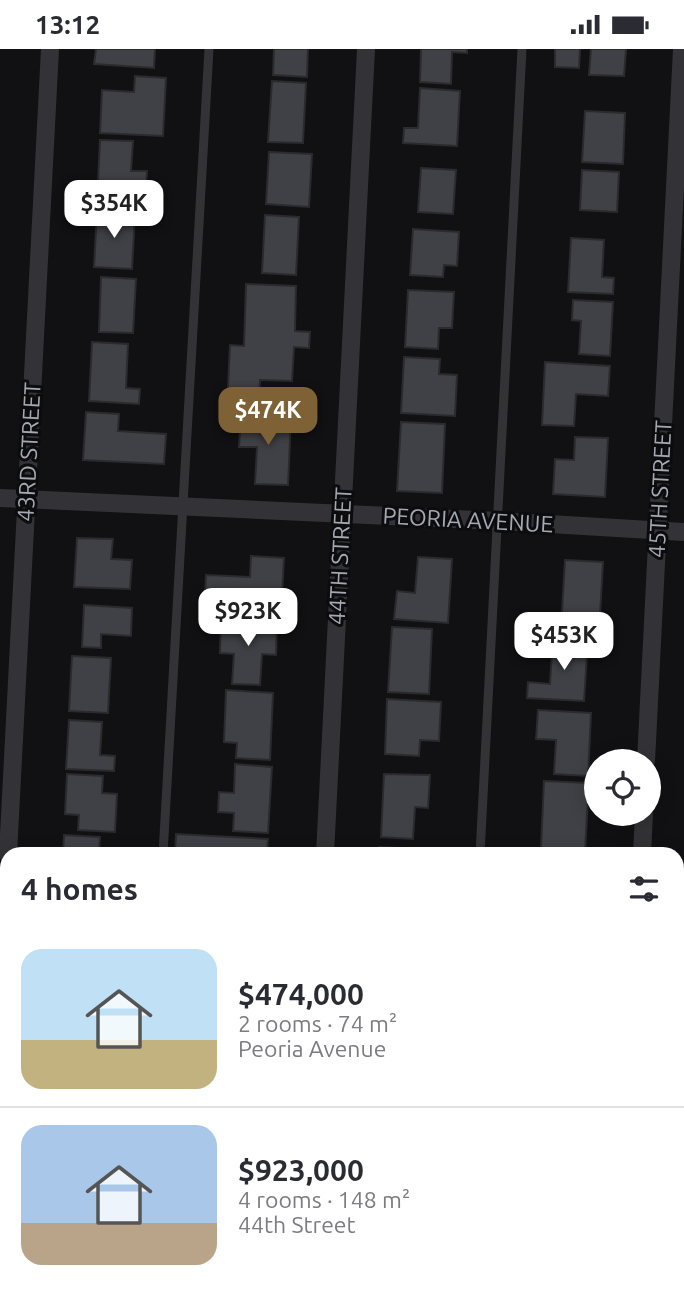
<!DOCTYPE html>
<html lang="en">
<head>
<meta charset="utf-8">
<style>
  :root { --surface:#fff; --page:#f2f2f3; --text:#2b2b33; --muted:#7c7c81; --line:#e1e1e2; --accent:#7e6235 }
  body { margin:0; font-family:Ubuntu,sans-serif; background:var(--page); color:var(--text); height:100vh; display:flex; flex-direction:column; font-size:26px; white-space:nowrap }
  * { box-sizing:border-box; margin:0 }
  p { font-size:23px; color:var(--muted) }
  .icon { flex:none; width:38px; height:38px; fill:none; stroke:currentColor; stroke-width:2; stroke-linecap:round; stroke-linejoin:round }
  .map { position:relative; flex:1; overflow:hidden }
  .panel { position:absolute; left:0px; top:798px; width:684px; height:450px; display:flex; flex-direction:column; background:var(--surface); border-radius:21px 21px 0 0; box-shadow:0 4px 18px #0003 }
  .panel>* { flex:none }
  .fabs { position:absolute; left:584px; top:700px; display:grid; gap:14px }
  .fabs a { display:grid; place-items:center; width:77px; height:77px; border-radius:50%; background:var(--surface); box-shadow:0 4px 18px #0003; font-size:35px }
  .price { position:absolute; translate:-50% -60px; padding:0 16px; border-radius:14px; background:#fff; color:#222; font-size:23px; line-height:46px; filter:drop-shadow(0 2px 4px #0008) }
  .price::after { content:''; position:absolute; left:50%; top:42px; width:21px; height:16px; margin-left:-10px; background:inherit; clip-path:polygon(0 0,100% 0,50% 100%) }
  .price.selected { background:var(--accent); color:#fff }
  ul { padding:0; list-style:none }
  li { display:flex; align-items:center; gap:21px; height:175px; padding:0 21px }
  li+li { border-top:2px solid var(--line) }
  li span { display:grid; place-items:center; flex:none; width:196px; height:140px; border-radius:21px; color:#555 }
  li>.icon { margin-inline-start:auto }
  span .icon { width:84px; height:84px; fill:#fffc; stroke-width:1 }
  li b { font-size:30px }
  h2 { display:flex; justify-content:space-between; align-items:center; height:84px; padding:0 21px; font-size:30px }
  .status { display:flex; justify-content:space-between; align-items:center; height:49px; padding:0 35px; background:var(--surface); direction:ltr }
  .status svg { height:19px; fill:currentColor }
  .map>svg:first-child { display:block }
</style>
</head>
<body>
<div class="status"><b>13:12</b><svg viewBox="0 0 49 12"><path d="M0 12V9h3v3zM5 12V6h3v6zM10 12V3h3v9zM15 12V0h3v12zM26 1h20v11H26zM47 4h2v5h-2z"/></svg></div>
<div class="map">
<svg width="684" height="1247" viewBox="0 0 684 1247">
  <rect width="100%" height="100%" fill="#111113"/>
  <g fill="#404146" stroke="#2b2b2e" stroke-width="2">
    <polygon points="96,0 155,0 154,19 94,15"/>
    <polygon points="274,0 308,0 307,28 273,26"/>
    <polygon points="421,0 467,0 467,4 452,3 451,35 420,33"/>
    <polygon points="555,0 580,0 579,19 555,18"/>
    <polygon points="591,0 626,0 624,27 589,26"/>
    <polygon points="135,27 166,29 163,87 100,84 102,41 134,43"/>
    <polygon points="272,32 306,34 303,94 268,93"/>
    <polygon points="420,39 460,42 457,97 403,94 404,79 418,79"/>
    <polygon points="585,62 625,64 623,115 582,113"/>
    <polygon points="100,91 133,92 131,122 147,122 146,140 130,139 129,155 97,153"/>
    <polygon points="269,103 312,105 309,158 266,155"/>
    <polygon points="421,119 456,121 453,165 418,163"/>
    <polygon points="582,121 619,123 617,163 580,161"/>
    <polygon points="97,163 135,165 132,220 94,218"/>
    <polygon points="265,166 299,168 296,226 262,224"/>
    <polygon points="413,180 459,183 457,217 444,216 443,228 410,226"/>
    <polygon points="571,189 604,191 602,228 614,229 613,245 568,243"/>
    <polygon points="101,228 136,230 133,284 99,283"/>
    <polygon points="246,235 296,237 295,282 310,283 309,299 294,298 292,332 260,331 259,361 227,359 230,296 244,297"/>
    <polygon points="408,241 454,243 452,279 439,279 438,300 405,298"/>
    <polygon points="573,251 613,253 610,307 579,305 581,272 572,271"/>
    <polygon points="92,293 128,295 126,339 140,340 139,355 89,352"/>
    <polygon points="404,308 440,310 439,325 457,326 455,367 401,364"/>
    <polygon points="545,313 610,317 608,347 576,345 574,377 542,376"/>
    <polygon points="86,363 119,365 118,382 166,385 164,415 83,411"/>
    <polygon points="241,367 291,369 288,436 255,435 257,398 239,398"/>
    <polygon points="401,373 445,375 442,444 397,442"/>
    <polygon points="575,388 608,389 605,448 553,445 555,410 574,411"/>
    <polygon points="77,489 113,490 111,510 132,511 130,540 74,538"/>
    <polygon points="251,507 284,509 281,564 204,560 206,526 250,528"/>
    <polygon points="418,508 452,510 448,574 394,570 397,542 415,544"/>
    <polygon points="565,511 603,513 599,583 561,581"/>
    <polygon points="84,556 132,559 131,587 101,585 101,599 82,598"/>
    <polygon points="221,571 277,574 276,606 262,605 260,636 232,635 234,605 220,604"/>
    <polygon points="392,578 432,580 429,645 388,643"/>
    <polygon points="553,588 588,590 584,652 527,649 528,633 550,635"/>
    <polygon points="72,607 111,609 108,664 69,662"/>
    <polygon points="226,641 273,644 270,711 236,709 237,694 224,693"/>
    <polygon points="387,650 441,653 439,692 420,691 419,707 385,705"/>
    <polygon points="538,661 591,664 588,727 554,725 556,691 536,690"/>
    <polygon points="69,671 102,673 100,706 115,707 114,722 66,720"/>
    <polygon points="235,715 272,718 268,784 233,782 234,764 218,763 219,743 234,744"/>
    <polygon points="67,725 103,727 102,744 117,745 115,783 78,781 79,766 65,765"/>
    <polygon points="384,725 430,726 428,759 415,758 413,790 381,788"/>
    <polygon points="544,732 589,734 585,801 541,799"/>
    <polygon points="176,785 268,790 267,805 175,805"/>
    <polygon points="64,786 100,788 99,805 63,805"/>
    <polygon points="379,798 421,800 420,805 378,805"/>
    <polygon points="680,1104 684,1105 684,1171 677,1170"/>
    <polygon points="42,1241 74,1242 74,1247 42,1247"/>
    <polygon points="206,1241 246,1242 246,1247 206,1247"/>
  </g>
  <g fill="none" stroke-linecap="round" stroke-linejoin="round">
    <g stroke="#333337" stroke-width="9">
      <polyline points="163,805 209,0"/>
      <polyline points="480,805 522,0"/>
      <polyline points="140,1247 140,1241"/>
      <polyline points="457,1247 458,1241"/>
    </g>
    <g stroke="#333337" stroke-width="18">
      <polyline points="0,449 498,472 684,483"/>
      <polyline points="646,712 682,0"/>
      <polyline points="8,805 50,0"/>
      <polyline points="325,805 366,0"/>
      <polyline points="642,805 644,765"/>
      <polyline points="0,957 7,823"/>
      <polyline points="302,1247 303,1241"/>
      <polyline points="620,1247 620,1241"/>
    </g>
    <g stroke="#414247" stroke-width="24">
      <polyline points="0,1181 7,1181"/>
      <polyline points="677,1215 684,1216"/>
    </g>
  </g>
  <g text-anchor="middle" stroke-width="6" stroke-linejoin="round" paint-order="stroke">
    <g font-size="23" fill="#a4a8b2" stroke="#0c0c0e">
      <text transform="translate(29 403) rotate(-87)" y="8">43RD STREET</text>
      <text transform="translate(660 440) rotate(-87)" y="8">45TH STREET</text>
      <text transform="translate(468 471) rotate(3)" y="8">PEORIA AVENUE</text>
      <text transform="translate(340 507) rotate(-87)" y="8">44TH STREET</text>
    </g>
  </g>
</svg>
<div class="fabs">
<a><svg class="icon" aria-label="locate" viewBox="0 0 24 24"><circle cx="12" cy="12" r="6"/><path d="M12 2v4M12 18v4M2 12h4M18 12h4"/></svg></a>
</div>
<b class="price" style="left:114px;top:191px">$354K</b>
<b class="price selected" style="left:268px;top:398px">$474K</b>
<b class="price" style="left:248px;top:599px">$923K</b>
<b class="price" style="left:564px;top:623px">$453K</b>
<section class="panel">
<h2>4 homes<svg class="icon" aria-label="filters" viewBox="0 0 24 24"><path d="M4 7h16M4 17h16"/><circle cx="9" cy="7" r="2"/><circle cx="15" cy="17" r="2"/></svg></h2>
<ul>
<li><span style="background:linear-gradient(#bfe0f5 65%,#c2b280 0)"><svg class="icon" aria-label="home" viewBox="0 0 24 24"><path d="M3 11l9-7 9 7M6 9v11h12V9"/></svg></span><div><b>$474,000</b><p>2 rooms · 74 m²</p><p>Peoria Avenue</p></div></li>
<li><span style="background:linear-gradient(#a9c7e8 70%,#b9a48a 0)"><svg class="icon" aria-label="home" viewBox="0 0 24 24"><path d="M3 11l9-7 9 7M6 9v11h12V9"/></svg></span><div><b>$923,000</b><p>4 rooms · 148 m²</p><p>44th Street</p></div></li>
</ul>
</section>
</div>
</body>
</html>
